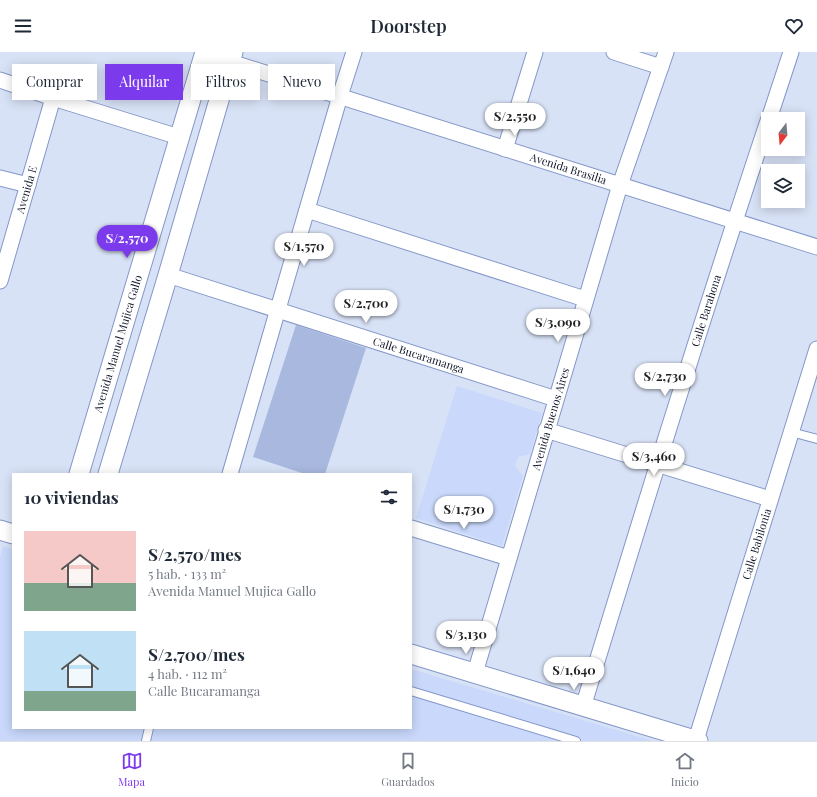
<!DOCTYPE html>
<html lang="es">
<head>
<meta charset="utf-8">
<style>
  :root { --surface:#fff; --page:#f2f2f3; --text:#1f2937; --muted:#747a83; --line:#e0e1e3; --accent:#7c3aed }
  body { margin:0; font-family:"Playfair Display",serif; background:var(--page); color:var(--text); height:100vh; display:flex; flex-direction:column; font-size:15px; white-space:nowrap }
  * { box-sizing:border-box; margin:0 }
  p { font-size:13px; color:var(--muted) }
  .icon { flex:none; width:22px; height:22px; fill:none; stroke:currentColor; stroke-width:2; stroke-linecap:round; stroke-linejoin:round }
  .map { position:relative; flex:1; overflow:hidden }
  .sheet { position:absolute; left:12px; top:421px; width:400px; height:256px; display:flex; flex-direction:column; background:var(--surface); border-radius:0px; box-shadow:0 2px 10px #0003 }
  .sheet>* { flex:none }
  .top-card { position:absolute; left:12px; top:12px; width:400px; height:36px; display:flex; gap:8px }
  .needle { width:26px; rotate:196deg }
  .controls { position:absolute; left:761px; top:60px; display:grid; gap:8px }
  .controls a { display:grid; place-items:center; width:44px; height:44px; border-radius:0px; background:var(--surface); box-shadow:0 2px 10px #0003; font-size:20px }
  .price { position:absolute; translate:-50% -34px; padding:0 9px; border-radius:14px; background:#fff; color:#222; font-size:13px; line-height:26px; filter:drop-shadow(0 1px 2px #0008) }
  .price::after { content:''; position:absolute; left:50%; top:24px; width:12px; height:9px; margin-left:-6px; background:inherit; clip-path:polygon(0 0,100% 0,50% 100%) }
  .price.on { background:var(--accent); color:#fff }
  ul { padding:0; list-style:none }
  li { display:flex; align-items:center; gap:12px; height:100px; padding:0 12px }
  li span { display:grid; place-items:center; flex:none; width:112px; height:80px; border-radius:0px; color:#555 }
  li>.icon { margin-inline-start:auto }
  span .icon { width:48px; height:48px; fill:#fffc; stroke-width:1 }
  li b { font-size:17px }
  h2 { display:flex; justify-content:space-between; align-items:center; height:48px; padding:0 12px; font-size:17px }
  .pill { padding:0 14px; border-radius:0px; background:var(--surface); box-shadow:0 2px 10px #0003; font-size:14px; line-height:36px }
  .pill.on { background:var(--accent); color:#fff }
  header { display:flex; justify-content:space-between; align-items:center; height:52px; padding:0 12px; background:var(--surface); font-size:18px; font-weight:600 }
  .tabs { display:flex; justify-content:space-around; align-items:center; height:56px; border-top:1px solid var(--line); background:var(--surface); font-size:11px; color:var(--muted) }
  .tabs a { display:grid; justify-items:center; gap:2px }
  .tabs .on { color:var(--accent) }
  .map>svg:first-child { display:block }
</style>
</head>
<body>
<header><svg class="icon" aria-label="menu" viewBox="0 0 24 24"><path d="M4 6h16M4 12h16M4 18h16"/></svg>Doorstep<svg class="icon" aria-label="heart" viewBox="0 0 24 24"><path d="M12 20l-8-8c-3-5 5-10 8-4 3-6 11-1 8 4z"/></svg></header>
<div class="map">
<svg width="817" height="689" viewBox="0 0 817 689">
  <rect width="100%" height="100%" fill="#d8e2f6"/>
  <g fill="#c9d8fb">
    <polygon points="457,334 542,361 530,402 518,405 515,414 523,424 502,494 416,466"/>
    <polygon points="3,494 13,497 13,676 411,676 411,617 653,689 0,689 0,505"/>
  </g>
  <polygon fill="#a8b8de" points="296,273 366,296 325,422 305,422 253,405"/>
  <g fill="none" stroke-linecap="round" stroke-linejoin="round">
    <g stroke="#8397c8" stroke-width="10">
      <g id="service">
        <polyline points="791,380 817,387"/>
        <polyline points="411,639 576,689"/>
        <polyline points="146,689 149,676"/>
      </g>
    </g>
    <g stroke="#8397c8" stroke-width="17">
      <g id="minor">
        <polyline points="614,0 661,15"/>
        <path id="s1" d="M205,2L817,195"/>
        <polyline points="0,28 53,46 179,85"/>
        <polyline points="769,67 791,0"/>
        <polyline points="505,97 535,0"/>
        <polyline points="0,126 28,133"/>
        <polyline points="307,158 585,247"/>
        <path id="s2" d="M168,223L556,347"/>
        <path id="s3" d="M0,229L53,46"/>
        <polyline points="546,378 770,447"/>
        <polyline points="230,422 340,44 354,0"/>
        <polyline points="411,476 509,506"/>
        <path id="s4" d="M475,621L620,133L666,0"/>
        <path id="s5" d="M583,655C643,459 703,263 768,69"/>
        <path id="s6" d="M696,688L817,297"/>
      </g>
    </g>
    <g stroke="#8397c8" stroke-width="21">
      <g id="tertiary">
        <path id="s7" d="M79,422L205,0"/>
        <polyline points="108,422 168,223 233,0"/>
        <polyline points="0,478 13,482"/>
        <polyline points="411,602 698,689"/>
      </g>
    </g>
    <use href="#service" stroke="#fff" stroke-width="8"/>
    <use href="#minor" stroke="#fff" stroke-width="15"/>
    <use href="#tertiary" stroke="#fff" stroke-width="19"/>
  </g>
  <g text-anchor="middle" stroke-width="3" stroke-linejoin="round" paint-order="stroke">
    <g font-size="11" fill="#0f1628" stroke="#d8e2f6">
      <text dy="4" stroke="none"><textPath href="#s1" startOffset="381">Avenida Brasilia</textPath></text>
      <text dy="4" stroke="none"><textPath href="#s3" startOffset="95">Avenida E</textPath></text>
      <text dy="4" stroke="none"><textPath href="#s5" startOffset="415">Calle Barahona</textPath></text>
      <text dy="4" stroke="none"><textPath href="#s7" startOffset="136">Avenida Manuel Mujica Gallo</textPath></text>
      <text dy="4" stroke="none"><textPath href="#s2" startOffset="263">Calle Bucaramanga</textPath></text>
      <text dy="4" stroke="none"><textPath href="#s4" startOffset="265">Avenida Buenos Aires</textPath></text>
      <text dy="4" stroke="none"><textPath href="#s6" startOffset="205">Calle Babilonia</textPath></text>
    </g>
  </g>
</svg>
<div class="controls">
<a><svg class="needle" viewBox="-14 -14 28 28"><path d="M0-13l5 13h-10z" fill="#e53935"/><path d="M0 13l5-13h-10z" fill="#747a83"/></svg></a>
<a><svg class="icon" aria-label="layers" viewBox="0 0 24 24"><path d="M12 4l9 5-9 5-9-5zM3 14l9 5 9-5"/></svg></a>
</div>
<b class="price" style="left:515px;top:85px">S/2,550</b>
<b class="price on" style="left:127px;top:207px">S/2,570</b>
<b class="price" style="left:304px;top:215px">S/1,570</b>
<b class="price" style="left:366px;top:272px">S/2,700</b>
<b class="price" style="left:558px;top:291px">S/3,090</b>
<b class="price" style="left:665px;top:345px">S/2,730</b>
<b class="price" style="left:654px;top:425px">S/3,460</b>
<b class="price" style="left:464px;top:478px">S/1,730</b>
<b class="price" style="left:466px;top:603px">S/3,130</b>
<b class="price" style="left:574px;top:639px">S/1,640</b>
<div class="top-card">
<a class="pill">Comprar</a>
<a class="pill on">Alquilar</a>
<a class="pill">Filtros</a>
<a class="pill">Nuevo</a>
</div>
<section class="sheet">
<h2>10 viviendas<svg class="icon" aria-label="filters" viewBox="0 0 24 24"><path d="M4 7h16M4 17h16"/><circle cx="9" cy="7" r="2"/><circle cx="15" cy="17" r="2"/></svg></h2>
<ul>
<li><span style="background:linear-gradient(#f6c9c9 65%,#7fa58c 0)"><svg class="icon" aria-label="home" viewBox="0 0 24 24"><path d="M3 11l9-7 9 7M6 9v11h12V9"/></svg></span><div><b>S/2,570/mes</b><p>5 hab. · 133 m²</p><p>Avenida Manuel Mujica Gallo</p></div></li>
<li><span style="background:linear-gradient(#bfe0f5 75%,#7fa58c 0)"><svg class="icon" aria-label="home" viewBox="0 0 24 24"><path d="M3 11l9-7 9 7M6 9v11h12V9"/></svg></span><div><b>S/2,700/mes</b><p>4 hab. · 112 m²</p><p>Calle Bucaramanga</p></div></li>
</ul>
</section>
</div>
<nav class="tabs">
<a class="on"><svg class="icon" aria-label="map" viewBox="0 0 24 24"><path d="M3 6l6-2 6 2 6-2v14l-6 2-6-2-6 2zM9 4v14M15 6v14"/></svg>Mapa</a>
<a><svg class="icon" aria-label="saved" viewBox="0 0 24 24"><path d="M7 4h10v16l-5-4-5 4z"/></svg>Guardados</a>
<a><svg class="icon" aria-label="home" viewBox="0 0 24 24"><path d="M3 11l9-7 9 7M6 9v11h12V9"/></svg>Inicio</a>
</nav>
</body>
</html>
